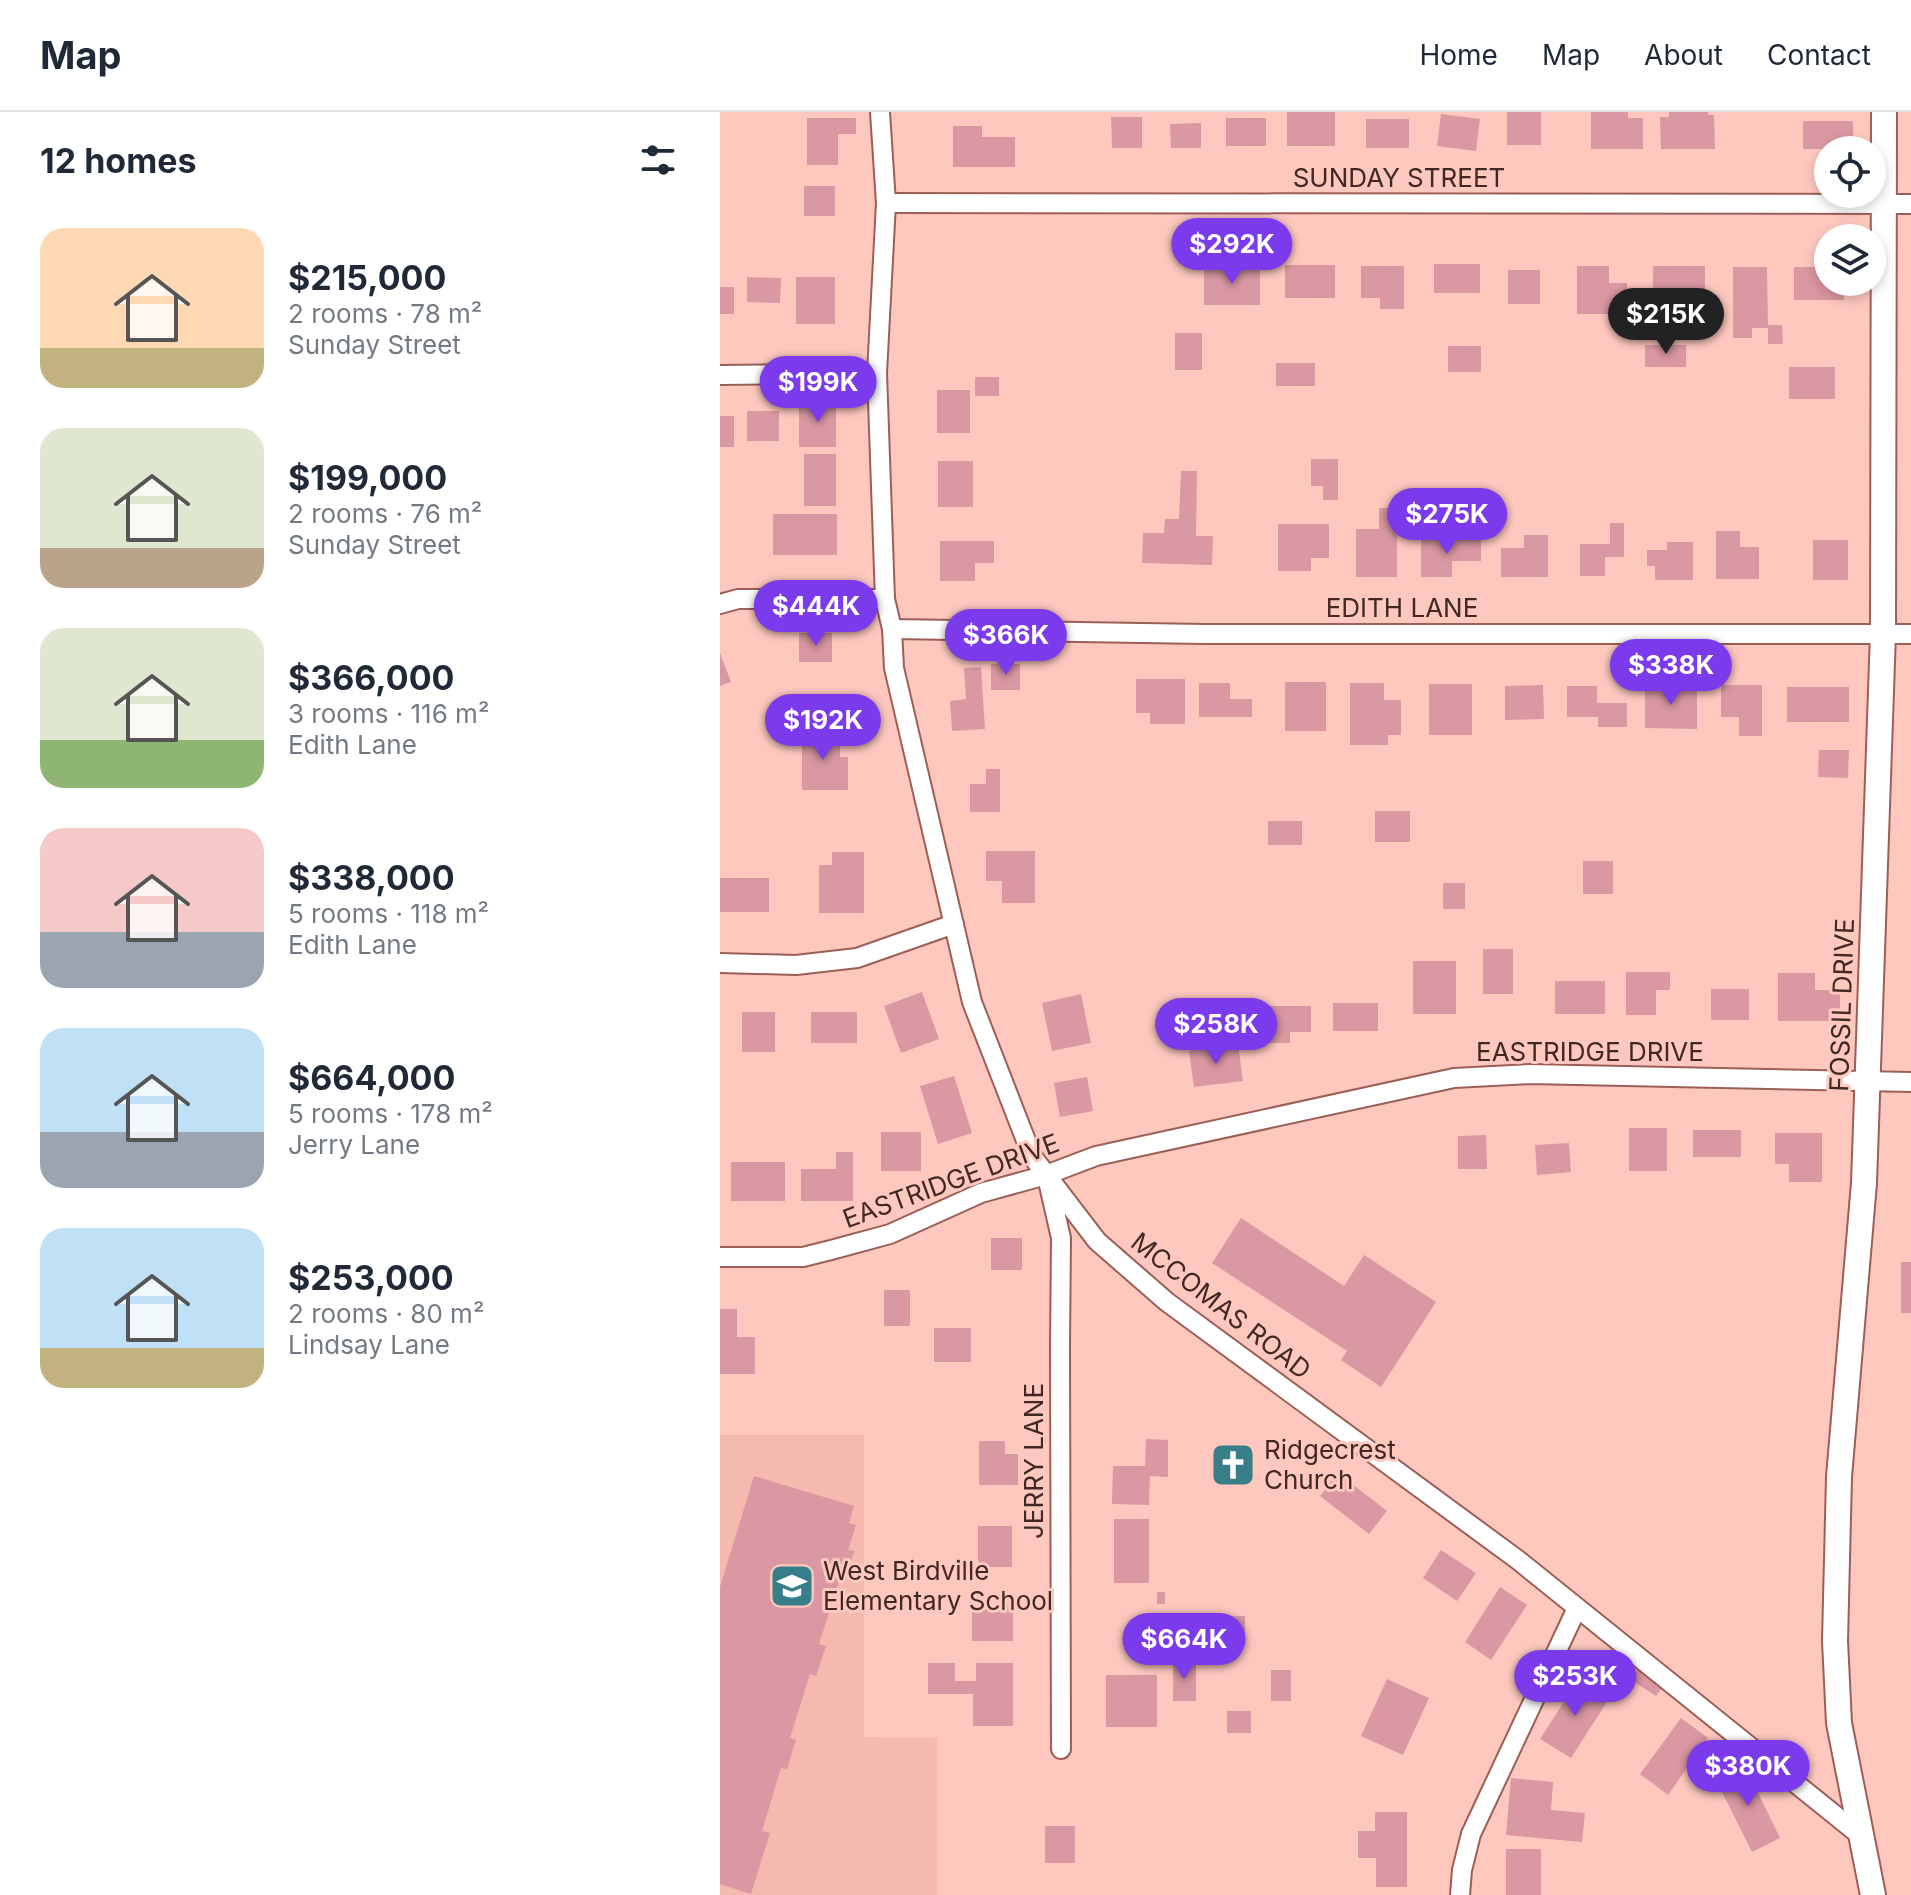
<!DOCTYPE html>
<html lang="en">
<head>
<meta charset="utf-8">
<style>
  :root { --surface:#fff; --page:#f2f2f3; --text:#1f2937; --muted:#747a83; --line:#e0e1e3; --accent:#7c3aed }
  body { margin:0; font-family:Inter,sans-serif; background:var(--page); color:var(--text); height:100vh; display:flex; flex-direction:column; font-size:30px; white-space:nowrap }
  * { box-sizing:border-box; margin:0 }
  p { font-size:26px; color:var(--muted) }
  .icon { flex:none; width:44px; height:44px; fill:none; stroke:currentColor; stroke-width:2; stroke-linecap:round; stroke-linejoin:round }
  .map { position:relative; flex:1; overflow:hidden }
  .drawer { display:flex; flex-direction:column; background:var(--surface); width:720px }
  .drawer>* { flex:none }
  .controls { position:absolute; left:1094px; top:24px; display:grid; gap:16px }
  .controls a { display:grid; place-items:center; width:72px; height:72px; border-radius:50%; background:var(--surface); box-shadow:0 4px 12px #0003; font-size:40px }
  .price { position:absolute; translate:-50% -68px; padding:0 18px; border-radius:28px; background:var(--accent); color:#fff; font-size:26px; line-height:52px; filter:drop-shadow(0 2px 4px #0008) }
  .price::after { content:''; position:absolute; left:50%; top:48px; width:24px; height:18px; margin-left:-12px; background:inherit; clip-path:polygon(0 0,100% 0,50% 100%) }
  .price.current { background:#222; color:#fff }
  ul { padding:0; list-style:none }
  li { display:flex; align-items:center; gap:24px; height:200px; padding:0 40px }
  li span { display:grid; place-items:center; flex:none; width:224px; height:160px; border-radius:24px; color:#555 }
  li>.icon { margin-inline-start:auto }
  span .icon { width:96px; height:96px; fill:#fffc; stroke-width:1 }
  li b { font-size:34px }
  h2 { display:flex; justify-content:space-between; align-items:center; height:96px; padding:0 40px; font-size:34px }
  header { display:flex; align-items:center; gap:48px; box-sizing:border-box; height:112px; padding:0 40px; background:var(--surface); border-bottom:2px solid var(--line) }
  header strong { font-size:38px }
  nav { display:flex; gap:44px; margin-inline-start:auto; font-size:28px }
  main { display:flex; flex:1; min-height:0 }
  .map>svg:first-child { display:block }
</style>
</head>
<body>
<header>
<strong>Map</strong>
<nav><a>Home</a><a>Map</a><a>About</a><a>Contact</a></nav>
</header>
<main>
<section class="drawer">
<h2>12 homes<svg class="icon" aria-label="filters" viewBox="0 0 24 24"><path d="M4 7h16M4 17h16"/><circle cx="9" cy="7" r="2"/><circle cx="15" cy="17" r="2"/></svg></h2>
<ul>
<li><span style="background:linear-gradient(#ffd9b3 75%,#c2b280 0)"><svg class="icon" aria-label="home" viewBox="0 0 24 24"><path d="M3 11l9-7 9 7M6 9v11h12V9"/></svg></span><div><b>$215,000</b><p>2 rooms · 78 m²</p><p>Sunday Street</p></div></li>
<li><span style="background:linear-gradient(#dfe7d0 75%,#b9a48a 0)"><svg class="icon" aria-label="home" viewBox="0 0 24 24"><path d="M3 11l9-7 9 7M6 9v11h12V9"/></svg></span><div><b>$199,000</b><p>2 rooms · 76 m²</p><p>Sunday Street</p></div></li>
<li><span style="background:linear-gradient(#dfe7d0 70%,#8fb573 0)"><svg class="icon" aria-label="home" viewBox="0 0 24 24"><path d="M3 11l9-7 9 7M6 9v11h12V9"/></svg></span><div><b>$366,000</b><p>3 rooms · 116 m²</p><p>Edith Lane</p></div></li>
<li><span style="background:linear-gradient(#f6c9c9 65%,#9aa5b1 0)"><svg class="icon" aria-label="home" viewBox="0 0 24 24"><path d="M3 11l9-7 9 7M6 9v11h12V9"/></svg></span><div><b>$338,000</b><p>5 rooms · 118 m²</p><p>Edith Lane</p></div></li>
<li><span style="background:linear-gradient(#bfe0f5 65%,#9aa5b1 0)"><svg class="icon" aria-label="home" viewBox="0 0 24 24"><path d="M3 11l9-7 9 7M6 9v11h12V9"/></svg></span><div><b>$664,000</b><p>5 rooms · 178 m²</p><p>Jerry Lane</p></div></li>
<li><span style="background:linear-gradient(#bfe0f5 75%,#c2b280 0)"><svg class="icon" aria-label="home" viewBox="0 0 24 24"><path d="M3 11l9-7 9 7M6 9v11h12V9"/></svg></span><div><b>$253,000</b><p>2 rooms · 80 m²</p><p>Lindsay Lane</p></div></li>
</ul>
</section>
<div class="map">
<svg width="1191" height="1783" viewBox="0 0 1191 1783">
  <rect width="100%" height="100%" fill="#fec8bf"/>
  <polygon fill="#f6b9b0" points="0,1323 144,1323 144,1625 217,1626 217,1783 0,1783"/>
  <g fill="#da98a2">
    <rect x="567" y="0" width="48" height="34"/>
    <rect x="787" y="0" width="34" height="33"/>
    <polygon points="871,0 908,0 908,6 923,6 923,37 871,37"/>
    <polygon points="949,0 988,0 988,3 994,3 995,37 941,37 940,5 949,5"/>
    <polygon points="721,2 760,7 756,39 717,34"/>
    <polygon points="391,5 422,5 422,36 392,36"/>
    <polygon points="87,6 136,6 136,22 118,22 118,53 87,53"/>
    <rect x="506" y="6" width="40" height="28"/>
    <rect x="646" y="7" width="43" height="29"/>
    <rect x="1083" y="9" width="50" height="28"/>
    <polygon points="481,11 481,36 451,36 450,12"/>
    <polygon points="233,14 262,14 262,25 295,25 295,55 233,55"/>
    <rect x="84" y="74" width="31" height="30"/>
    <rect x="714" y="152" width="46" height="29"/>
    <rect x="565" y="153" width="50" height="33"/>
    <polygon points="641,154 684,154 684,197 660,197 660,186 641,186"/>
    <polygon points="857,154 889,154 889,171 907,171 907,202 857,202"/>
    <rect x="933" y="154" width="52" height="32"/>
    <polygon points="1013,155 1047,155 1048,216 1032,216 1032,226 1013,226"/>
    <polygon points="1074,155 1108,155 1108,170 1124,170 1124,188 1074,188"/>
    <rect x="484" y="156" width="56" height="37"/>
    <rect x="788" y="158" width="32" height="34"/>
    <polygon points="27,165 61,166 60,191 27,190"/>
    <rect x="76" y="165" width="39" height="47"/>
    <rect x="0" y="175" width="14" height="27"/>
    <polygon points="1048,213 1062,213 1063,232 1048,232"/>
    <rect x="455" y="221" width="27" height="37"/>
    <rect x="925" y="233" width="41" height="22"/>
    <rect x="728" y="234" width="33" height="26"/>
    <rect x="556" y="251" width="39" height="23"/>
    <rect x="1069" y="255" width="46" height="32"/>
    <rect x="255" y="265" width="24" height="19"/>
    <rect x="217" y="278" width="33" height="43"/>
    <rect x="79" y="288" width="37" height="47"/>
    <rect x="27" y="299" width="32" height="30"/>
    <rect x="0" y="304" width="14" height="31"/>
    <rect x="84" y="342" width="32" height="52"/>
    <polygon points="591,347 618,347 618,388 603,388 603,374 591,374"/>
    <rect x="218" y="349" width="35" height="46"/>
    <polygon points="461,359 477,359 476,424 493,424 492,453 422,451 423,421 444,421 445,407 459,407"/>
    <polygon points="659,396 677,396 677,465 636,465 636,417 659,417"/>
    <rect x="53" y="402" width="64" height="41"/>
    <polygon points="890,411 904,411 904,445 885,445 885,464 860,464 860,432 890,432"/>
    <polygon points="558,412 609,412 609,446 591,446 591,459 558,459"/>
    <polygon points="996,419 1020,419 1020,435 1039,435 1039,467 996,467"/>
    <polygon points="804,423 828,423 828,465 781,465 781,436 804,436"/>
    <polygon points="701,428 761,428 761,449 732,449 732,465 701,465"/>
    <rect x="1093" y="428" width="35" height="40"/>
    <polygon points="220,429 274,429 274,451 255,451 255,469 220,469"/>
    <polygon points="947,430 973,430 973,468 935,468 935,454 927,454 927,438 947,438"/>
    <rect x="79" y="521" width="33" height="29"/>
    <polygon points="0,541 11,570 0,574"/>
    <rect x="271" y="552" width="29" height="26"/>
    <polygon points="261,555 265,617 232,619 230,589 246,587 244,556"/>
    <polygon points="416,567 465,567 465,612 430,612 430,601 416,601"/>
    <rect x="565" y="570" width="41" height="49"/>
    <polygon points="479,571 510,571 510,587 532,587 532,605 479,605"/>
    <polygon points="630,571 664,571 664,588 681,588 681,623 668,623 668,633 630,633"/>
    <rect x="709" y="572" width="43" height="51"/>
    <polygon points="823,573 824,607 785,608 785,574"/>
    <polygon points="925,573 977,573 977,617 925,616"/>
    <polygon points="1001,573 1042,573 1042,624 1019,624 1019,605 1001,605"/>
    <polygon points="847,574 877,574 877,591 907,591 907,615 878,615 878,605 847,605"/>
    <rect x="1067" y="575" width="62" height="35"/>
    <polygon points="82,619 120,619 120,645 128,645 128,678 82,678"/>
    <polygon points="1099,638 1129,638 1128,666 1098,665"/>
    <polygon points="266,657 280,657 280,700 250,700 250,672 266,672"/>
    <rect x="655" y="699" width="35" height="31"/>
    <rect x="548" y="709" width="34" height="24"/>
    <polygon points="266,739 315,739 315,791 282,791 282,769 266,769"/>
    <polygon points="112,740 144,740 144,801 99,801 99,753 112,753"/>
    <rect x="863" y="749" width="30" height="33"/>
    <rect x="0" y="766" width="49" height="34"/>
    <rect x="723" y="771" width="22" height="26"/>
    <rect x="763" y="837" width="30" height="45"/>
    <rect x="693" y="849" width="43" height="53"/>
    <polygon points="906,860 950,860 950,878 936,878 936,903 906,903"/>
    <polygon points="1058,861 1095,861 1095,878 1120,878 1120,909 1058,909"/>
    <rect x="835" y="869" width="50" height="33"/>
    <rect x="991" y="877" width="38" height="31"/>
    <polygon points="202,880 219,927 181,941 164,894"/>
    <polygon points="361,882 371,931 332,939 322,891"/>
    <rect x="613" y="891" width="45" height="28"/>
    <polygon points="542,894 591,894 591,920 570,920 570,931 542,931"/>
    <rect x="22" y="900" width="33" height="40"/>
    <rect x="91" y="900" width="46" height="31"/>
    <polygon points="518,932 523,969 474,975 469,939"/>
    <polygon points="234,964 252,1021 218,1032 200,974"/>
    <polygon points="367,965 373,999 340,1005 334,971"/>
    <rect x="909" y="1016" width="38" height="43"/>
    <rect x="973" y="1018" width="48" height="27"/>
    <rect x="161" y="1020" width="40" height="39"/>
    <polygon points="1055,1021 1102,1021 1102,1070 1069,1070 1069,1052 1055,1052"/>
    <polygon points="766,1023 767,1057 738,1057 738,1024"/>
    <polygon points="849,1031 851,1060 817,1063 815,1033"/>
    <polygon points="116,1040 133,1040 133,1089 81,1089 81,1057 116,1057"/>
    <rect x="11" y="1050" width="54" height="39"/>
    <polygon points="521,1106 624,1174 644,1143 716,1190 661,1275 621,1248 627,1239 492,1151"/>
    <rect x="271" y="1126" width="31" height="32"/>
    <rect x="1181" y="1150" width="10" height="51"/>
    <rect x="164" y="1178" width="26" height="36"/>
    <polygon points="0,1197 17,1197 17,1225 35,1225 35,1262 0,1262"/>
    <rect x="214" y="1216" width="37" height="34"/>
    <polygon points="426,1327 448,1328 448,1365 430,1364 429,1393 392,1392 393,1354 425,1354"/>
    <polygon points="259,1329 285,1329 285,1342 298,1342 298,1373 259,1373"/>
    <polygon points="618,1361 667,1399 649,1422 600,1384"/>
    <polygon points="34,1364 134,1394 129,1411 136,1413 128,1438 134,1439 125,1468 120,1466 99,1532 106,1534 96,1564 90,1562 70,1626 76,1628 67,1657 61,1656 42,1719 50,1721 31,1782 0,1772 0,1475"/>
    <rect x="394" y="1407" width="35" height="64"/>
    <rect x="258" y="1414" width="34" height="41"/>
    <polygon points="721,1438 756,1461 737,1489 703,1466"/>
    <polygon points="780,1475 807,1493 771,1548 745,1530"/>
    <rect x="437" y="1480" width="8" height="12"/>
    <rect x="252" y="1493" width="41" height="36"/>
    <polygon points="484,1504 525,1504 525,1531 518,1531 518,1542 484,1542"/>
    <rect x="453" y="1549" width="23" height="40"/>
    <polygon points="208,1551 235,1551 235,1569 256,1569 256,1551 293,1551 293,1614 253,1614 253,1582 208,1582"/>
    <polygon points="918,1557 944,1573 936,1584 911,1568"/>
    <rect x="551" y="1558" width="20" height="31"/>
    <rect x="386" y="1563" width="51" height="52"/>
    <polygon points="860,1565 890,1585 851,1646 820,1627"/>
    <polygon points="667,1567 709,1586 683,1643 641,1624"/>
    <rect x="507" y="1599" width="24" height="22"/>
    <polygon points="961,1606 988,1626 948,1683 920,1662"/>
    <polygon points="1024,1652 1060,1726 1032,1740 995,1666"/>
    <polygon points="791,1666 833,1670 831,1698 865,1701 862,1730 786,1723"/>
    <polygon points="655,1700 687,1700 687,1775 656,1775 656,1746 638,1746 638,1719 655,1719"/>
    <rect x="325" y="1714" width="30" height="37"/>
    <rect x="786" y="1737" width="35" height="46"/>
  </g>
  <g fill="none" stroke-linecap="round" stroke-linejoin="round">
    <g stroke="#9b5f56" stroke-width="22">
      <g id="minor">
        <polyline points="160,0 166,91 157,261 165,487 172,517 174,556 252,890 312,1044 377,1129 447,1190 798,1448 1141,1724"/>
        <polyline points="166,91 1191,92"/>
        <polyline points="0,263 157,261"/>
        <polyline points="0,492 18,487 165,487"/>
        <polyline points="172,517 485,522 1191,522"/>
        <polyline points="0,851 76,853 137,846 234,812"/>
        <polyline points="328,1069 341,1126 340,1233 341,1637"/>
        <polyline points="0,1145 83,1145 111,1138 170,1122 261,1081 326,1063 376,1044 734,966 809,962 1191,970"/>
        <polyline points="740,1783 742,1758 751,1722 857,1496"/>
      </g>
    </g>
    <g stroke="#9b5f56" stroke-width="28">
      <polyline id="tertiary" points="1153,1783 1119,1611 1115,1529 1119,1365 1144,1071 1163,521 1164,0"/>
    </g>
    <use href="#minor" stroke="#fff" stroke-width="18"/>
    <use href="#tertiary" stroke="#fff" stroke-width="24"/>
  </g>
  <defs>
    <g id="church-square" transform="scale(2.3)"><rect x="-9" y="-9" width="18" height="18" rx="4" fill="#377e89" stroke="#fec8bf"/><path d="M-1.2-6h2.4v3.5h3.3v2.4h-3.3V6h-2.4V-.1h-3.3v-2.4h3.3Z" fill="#fff"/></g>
    <g id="school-square" transform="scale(2.3)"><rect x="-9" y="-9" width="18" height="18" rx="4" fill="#377e89" stroke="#fec8bf"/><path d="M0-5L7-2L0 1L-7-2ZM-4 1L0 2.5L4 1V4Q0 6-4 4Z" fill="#fff"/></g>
  </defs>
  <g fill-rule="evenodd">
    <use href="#church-square" x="513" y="1353"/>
    <use href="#school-square" x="72" y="1474"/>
  </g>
  <g text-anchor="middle" stroke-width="6" stroke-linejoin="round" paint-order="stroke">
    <g font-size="26" fill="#422824" stroke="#fec8bf">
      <text x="679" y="75">SUNDAY STREET</text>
      <text x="682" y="505">EDITH LANE</text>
      <text transform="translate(1122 893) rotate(-88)" y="9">FOSSIL DRIVE</text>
      <text x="870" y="949">EASTRIDGE DRIVE</text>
      <text transform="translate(231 1069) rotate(-20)" y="9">EASTRIDGE DRIVE</text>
      <text transform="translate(501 1194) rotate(38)" y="9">MCCOMAS ROAD</text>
      <text transform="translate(314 1349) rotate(-90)" y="9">JERRY LANE</text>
    </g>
    <g font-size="26" fill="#422824" stroke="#fec8bf" text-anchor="start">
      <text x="544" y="1347">Ridgecrest<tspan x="544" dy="30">Church</tspan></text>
      <text x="103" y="1468">West Birdville<tspan x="103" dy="30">Elementary School</tspan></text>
    </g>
  </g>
</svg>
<div class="controls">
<a><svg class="icon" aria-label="locate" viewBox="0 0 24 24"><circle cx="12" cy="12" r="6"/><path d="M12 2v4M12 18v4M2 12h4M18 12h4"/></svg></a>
<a><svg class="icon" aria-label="layers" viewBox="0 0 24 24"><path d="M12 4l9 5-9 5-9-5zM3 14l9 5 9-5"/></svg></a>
</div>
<b class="price" style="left:512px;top:174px">$292K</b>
<b class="price current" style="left:946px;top:244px">$215K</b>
<b class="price" style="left:98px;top:312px">$199K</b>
<b class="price" style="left:727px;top:444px">$275K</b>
<b class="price" style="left:96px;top:536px">$444K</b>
<b class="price" style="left:286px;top:565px">$366K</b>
<b class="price" style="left:951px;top:595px">$338K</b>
<b class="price" style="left:103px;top:650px">$192K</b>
<b class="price" style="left:496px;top:954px">$258K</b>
<b class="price" style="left:464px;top:1569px">$664K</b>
<b class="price" style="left:855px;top:1606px">$253K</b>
<b class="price" style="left:1028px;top:1696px">$380K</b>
</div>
</main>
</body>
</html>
